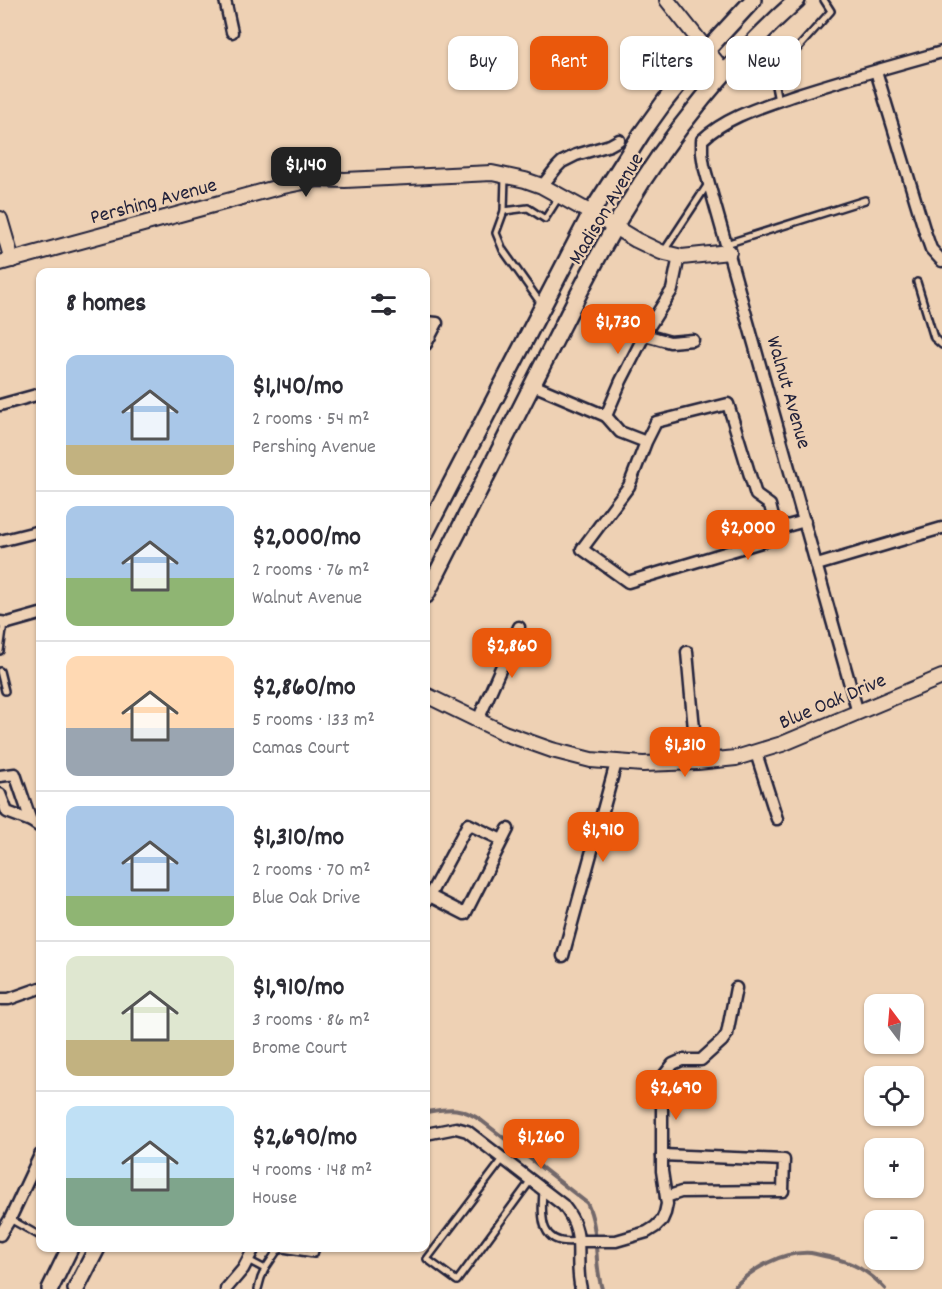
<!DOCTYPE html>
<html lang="en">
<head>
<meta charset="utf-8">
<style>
  :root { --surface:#fff; --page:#f7f7f7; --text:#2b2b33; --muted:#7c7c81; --line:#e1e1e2; --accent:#ea580c }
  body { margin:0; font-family:Dekko,sans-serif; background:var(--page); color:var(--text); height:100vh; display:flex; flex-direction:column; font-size:22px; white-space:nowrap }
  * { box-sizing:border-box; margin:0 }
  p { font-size:20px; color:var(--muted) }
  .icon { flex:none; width:33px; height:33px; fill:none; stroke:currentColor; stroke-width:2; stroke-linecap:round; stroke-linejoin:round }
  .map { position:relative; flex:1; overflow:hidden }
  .drawer { position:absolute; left:36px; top:268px; width:394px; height:984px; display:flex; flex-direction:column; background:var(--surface); border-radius:12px; box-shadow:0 2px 4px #0004 }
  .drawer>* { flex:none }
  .banner { position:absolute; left:448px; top:36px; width:404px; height:54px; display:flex; gap:12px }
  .needle { width:39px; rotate:344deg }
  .fabs { position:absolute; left:864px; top:994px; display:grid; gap:12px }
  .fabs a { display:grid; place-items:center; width:60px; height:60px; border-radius:12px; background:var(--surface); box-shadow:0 2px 4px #0004; font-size:30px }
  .price { position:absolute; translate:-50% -51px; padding:0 14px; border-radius:12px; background:var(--accent); color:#fff; font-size:20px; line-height:39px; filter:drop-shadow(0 2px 3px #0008) }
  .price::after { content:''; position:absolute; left:50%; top:36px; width:18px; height:14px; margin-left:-9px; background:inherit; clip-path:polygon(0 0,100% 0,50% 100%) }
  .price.active { background:#222; color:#fff }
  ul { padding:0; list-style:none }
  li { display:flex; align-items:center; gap:18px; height:150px; padding:0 30px }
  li+li { border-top:2px solid var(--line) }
  li span { display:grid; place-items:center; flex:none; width:168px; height:120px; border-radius:12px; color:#555 }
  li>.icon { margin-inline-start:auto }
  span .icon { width:72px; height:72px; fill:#fffc; stroke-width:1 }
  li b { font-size:26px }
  h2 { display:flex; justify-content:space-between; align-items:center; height:72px; padding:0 30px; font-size:26px }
  .tag { padding:0 21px; border-radius:12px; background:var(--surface); box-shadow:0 2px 4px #0004; font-size:21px; line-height:54px }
  .tag.active { background:var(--accent); color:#fff }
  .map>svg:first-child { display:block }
</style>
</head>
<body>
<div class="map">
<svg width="942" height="1289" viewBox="0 0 942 1289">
  <rect width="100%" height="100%" fill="#eed1b4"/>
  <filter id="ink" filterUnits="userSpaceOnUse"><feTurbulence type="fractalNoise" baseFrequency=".0167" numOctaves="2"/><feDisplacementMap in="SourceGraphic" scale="12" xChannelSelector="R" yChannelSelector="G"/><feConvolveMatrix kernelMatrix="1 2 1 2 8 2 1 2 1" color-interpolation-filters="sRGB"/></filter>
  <g filter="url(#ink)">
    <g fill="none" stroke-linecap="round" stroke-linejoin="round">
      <g stroke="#72676b" stroke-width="4">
        <path d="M426,1112C451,1108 460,1106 482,1121L587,1203C600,1230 593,1261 602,1289"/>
        <path d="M732,1289C752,1269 781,1251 811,1253C817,1254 823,1256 829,1257C852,1262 869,1271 885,1289"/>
      </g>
      <g stroke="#22223b" stroke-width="10">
        <g id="lane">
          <polyline points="778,101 773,76 831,11 824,0"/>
          <polyline points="505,177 504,211 496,233 503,250 542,305"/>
          <polyline points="504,211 528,208 545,219 559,197"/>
          <polyline points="726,244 865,200"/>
          <polyline points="664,251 708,184"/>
          <polyline points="917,282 934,338 942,345"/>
          <polyline points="0,651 4,623"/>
          <polyline points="0,671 5,691"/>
          <polyline points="503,1159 427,1259 457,1281 531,1180"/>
          <path d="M543,1191C541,1219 540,1247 578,1241"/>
          <polyline points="10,1219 40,1236"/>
          <polyline points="248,1260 265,1269 277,1251 283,1249 314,1254 316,1248"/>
          <polyline points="258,1289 261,1278 265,1269"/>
        </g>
      </g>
      <g stroke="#22223b" stroke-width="15">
        <g id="street">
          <polyline points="225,0 232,32"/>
          <polyline points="876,71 925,232 931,249 942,261"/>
          <polyline points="542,186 557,167 562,162 576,155 610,145 619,140"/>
          <polyline points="426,322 437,323 426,344"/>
          <polyline points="645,335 670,342 693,340"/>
          <polyline points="533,385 606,416 621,381 647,330 672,290 679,256"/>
          <polyline points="0,405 40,394"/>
          <polyline points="606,416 620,432 646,442 629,486 582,549 628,582 778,537 770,505 756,495 728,404 656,422 646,442"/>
          <polyline points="776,529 805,521"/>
          <polyline points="0,541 40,531"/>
          <polyline points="817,565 942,528"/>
          <polyline points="0,622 8,623 40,614"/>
          <polyline points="687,652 697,762"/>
          <path d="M858,713L704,166L702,153V140C726,117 761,107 792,96C841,80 892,66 942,52"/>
          <polyline points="478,720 519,627"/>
          <polyline points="756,753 777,819"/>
          <polyline points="0,776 15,774 31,821"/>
          <polyline points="0,794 7,812 31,821 40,827"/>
          <polyline points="426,894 465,914 508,829"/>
          <polyline points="426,902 468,824 502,840"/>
          <polyline points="563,956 616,763"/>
          <polyline points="0,999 9,999 40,988"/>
          <path d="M426,1134L456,1128L467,1131L563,1205C588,1235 573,1256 581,1289"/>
          <polyline points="662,1155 784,1160 783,1191 681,1192 666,1197"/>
          <polyline points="0,1235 10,1219 40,1155"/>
          <polyline points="578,1241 616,1241 647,1232 655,1227 662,1220 665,1213 667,1204 662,1171 662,1078 673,1064 682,1060 701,1060 722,1041 727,1034 736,988"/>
          <polyline points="226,1289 243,1269 254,1248"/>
        </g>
      </g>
      <g stroke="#22223b" stroke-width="18">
        <g id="secondary">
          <polyline points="667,0 725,73"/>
          <polyline points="0,219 12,260"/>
          <polyline points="0,263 279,187 318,179 345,180 492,173 525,180 542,186 591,213 636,240 661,252 682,257 729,252"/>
          <polyline points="426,695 504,733 552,750 591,760 643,764 697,762 736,758 782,744 942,677"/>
        </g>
      </g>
      <g stroke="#22223b" stroke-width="20">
        <g id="primary">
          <polyline points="426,532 591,213 642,133 665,101 697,61 753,0"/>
          <path d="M426,595C465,518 504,441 543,364C570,312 594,260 624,211C669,135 731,58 797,0"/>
          <polyline points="50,1289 70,1248"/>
          <polyline points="76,1289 97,1248"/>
        </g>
      </g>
      <use href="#lane" stroke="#eed1b4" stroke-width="5"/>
      <use href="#street" stroke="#eed1b4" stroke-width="10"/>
      <use href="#secondary" stroke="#eed1b4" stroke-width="14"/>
      <use href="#primary" stroke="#eed1b4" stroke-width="15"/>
    </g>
  </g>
  <g text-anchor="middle" stroke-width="4.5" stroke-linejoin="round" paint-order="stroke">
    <g font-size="21" fill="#22223b" stroke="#eed1b4">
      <text transform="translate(153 200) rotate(-15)" y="7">Pershing Avenue</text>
      <text transform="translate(605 208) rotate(-59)" y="7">Madison Avenue</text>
      <text transform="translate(790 392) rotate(74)" y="7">Walnut Avenue</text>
      <text transform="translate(832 700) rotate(-23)" y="7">Blue Oak Drive</text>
    </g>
  </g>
</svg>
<div class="fabs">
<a><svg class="needle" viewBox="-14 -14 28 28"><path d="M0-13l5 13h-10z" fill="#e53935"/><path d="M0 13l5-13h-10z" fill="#7c7c81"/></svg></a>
<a><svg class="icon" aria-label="locate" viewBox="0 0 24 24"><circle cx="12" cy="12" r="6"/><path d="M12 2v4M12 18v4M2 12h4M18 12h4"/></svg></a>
<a>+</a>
<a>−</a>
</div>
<b class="price active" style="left:306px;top:198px">$1,140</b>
<b class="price" style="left:618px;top:355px">$1,730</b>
<b class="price" style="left:748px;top:561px">$2,000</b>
<b class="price" style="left:512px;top:679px">$2,860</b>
<b class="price" style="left:685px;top:778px">$1,310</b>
<b class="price" style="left:603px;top:863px">$1,910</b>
<b class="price" style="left:676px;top:1121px">$2,690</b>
<b class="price" style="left:541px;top:1170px">$1,260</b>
<div class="banner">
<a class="tag">Buy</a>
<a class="tag active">Rent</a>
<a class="tag">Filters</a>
<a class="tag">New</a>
</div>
<section class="drawer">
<h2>8 homes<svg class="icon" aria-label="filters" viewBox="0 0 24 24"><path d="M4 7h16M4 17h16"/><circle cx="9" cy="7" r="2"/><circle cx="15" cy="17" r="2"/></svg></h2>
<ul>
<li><span style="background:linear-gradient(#a9c7e8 75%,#c2b280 0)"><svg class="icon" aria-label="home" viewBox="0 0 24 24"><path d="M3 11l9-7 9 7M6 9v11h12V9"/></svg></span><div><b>$1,140/mo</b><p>2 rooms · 54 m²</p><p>Pershing Avenue</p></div></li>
<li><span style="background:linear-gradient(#a9c7e8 60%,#8fb573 0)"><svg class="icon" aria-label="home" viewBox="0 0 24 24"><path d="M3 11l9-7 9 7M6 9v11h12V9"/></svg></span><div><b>$2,000/mo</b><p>2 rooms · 76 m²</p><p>Walnut Avenue</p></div></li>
<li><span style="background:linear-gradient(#ffd9b3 60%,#9aa5b1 0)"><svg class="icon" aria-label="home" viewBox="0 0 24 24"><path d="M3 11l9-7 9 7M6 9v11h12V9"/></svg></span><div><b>$2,860/mo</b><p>5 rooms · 133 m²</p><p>Camas Court</p></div></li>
<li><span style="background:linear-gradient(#a9c7e8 75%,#8fb573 0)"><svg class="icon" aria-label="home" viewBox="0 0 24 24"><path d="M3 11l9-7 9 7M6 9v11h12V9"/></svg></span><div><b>$1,310/mo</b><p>2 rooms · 70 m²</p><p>Blue Oak Drive</p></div></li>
<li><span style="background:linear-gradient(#dfe7d0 70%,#c2b280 0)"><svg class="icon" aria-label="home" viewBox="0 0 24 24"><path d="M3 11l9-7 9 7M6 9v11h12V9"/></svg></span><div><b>$1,910/mo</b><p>3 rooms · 86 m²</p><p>Brome Court</p></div></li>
<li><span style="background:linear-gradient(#bfe0f5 60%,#7fa58c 0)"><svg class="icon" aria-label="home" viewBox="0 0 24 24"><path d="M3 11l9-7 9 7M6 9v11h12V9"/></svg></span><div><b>$2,690/mo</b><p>4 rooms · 148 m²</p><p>House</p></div></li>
</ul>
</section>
</div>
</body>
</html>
